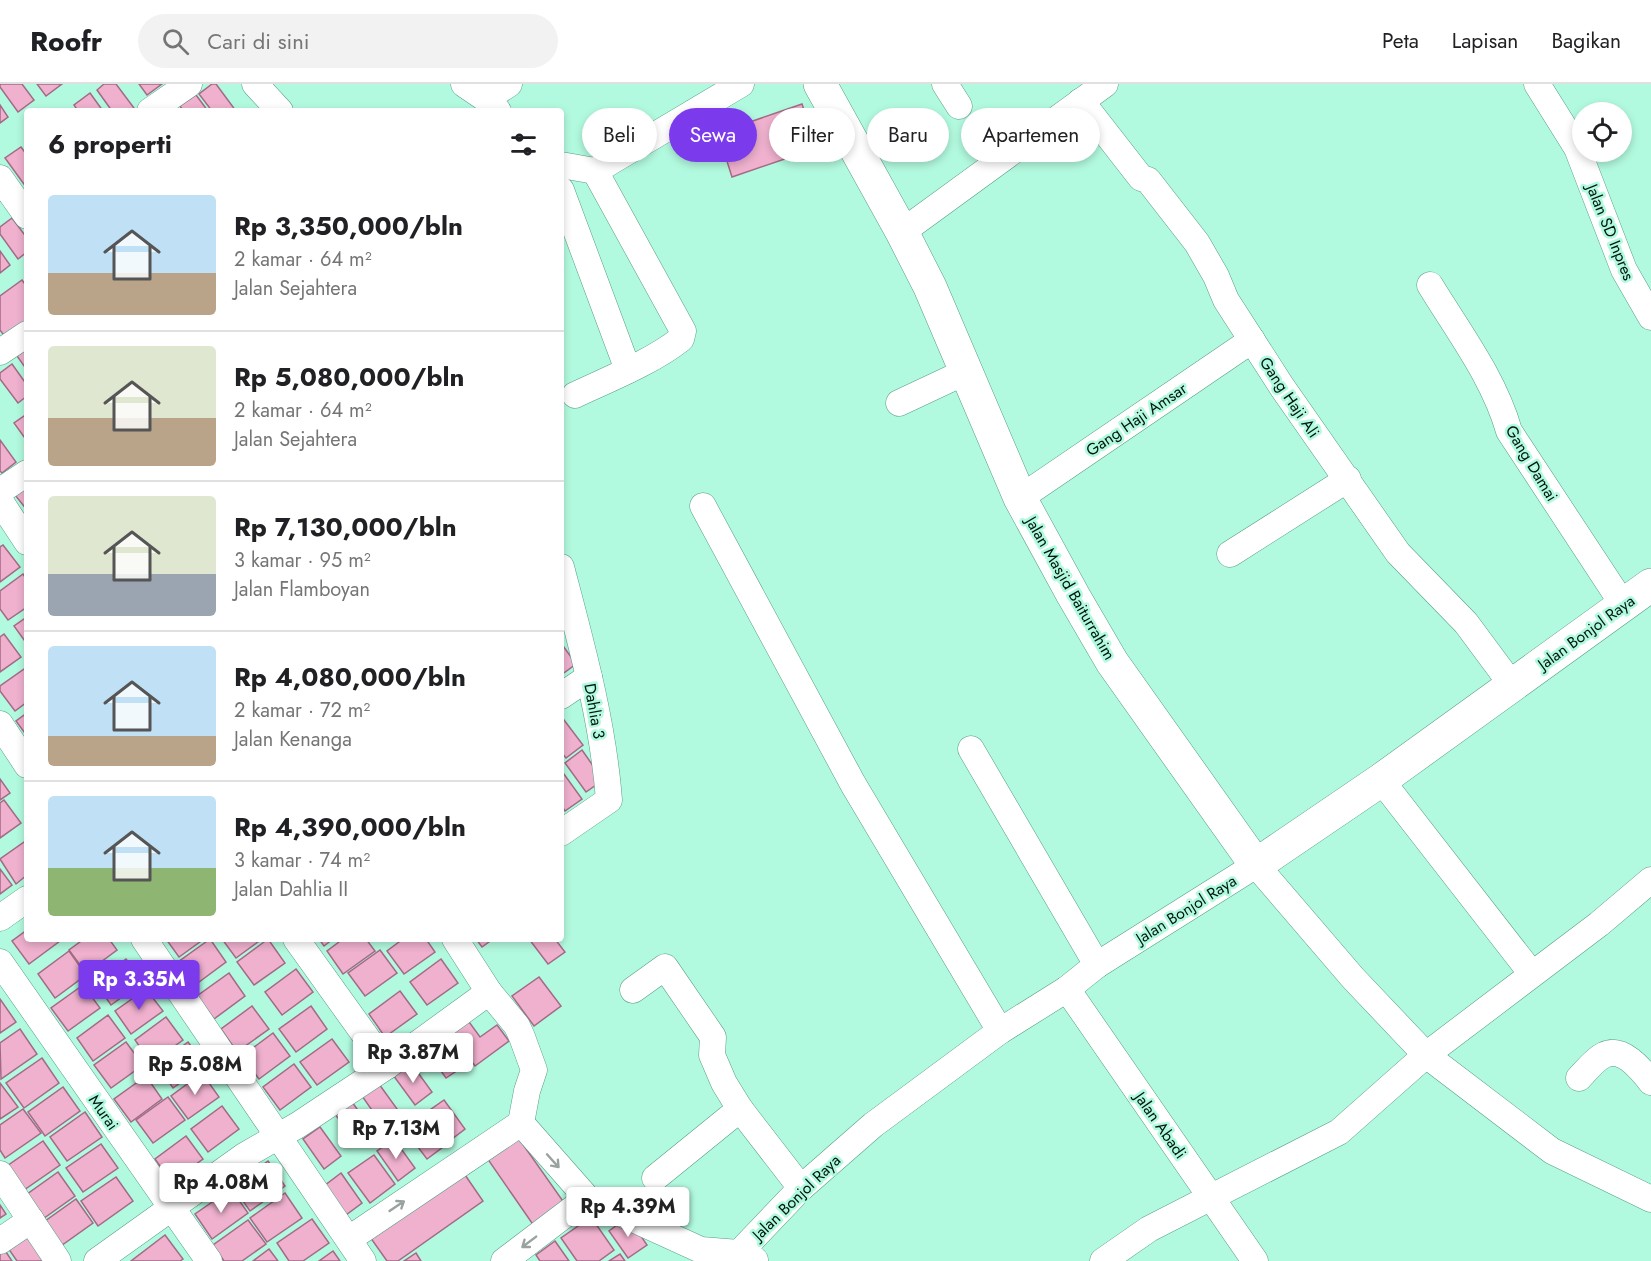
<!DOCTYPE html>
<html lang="id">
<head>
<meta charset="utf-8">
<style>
  :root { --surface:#fff; --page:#f2f2f2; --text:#202124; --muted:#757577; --line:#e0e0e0; --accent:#7c3aed }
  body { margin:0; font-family:Jost,sans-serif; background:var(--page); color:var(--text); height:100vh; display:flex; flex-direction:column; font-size:22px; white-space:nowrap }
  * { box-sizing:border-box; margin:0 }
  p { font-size:20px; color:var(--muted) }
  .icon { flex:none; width:33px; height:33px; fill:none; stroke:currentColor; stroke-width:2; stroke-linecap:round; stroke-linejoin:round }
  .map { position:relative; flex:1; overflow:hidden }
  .details { position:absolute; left:24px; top:24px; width:540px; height:834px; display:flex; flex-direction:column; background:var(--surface); border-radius:6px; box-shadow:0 3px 9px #0003 }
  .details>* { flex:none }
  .guide { position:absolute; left:582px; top:24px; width:570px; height:54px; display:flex; gap:12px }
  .buttons { position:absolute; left:1572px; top:18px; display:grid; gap:12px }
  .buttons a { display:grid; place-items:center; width:60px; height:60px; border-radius:50%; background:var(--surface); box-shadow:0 3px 9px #0003; font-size:30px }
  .price { position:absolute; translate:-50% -51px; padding:0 14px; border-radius:6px; background:#fff; color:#222; font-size:20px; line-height:39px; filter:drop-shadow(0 2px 3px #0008) }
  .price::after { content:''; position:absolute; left:50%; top:36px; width:18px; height:14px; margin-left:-9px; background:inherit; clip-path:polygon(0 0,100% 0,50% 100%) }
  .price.current { background:var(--accent); color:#fff }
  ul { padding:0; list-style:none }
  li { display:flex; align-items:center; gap:18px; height:150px; padding:0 24px }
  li+li { border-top:2px solid var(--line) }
  li span { display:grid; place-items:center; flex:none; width:168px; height:120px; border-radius:6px; color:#555 }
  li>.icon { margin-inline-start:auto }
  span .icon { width:72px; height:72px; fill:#fffc; stroke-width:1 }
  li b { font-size:26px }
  h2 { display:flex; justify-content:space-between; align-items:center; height:72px; padding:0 24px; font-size:26px }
  .tag { padding:0 21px; border-radius:27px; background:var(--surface); box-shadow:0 3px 9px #0003; font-size:21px; line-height:54px }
  .tag.current { background:var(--accent); color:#fff }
  header { display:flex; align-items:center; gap:36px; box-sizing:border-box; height:84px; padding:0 30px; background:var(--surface); border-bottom:2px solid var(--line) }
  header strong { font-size:28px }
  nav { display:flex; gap:33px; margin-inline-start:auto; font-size:21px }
  .search { width:420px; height:54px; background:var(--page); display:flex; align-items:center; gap:15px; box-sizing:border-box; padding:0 21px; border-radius:33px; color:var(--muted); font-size:22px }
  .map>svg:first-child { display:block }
</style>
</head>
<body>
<header>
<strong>Roofr</strong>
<div class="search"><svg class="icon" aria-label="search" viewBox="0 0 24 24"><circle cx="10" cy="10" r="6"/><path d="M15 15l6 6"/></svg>Cari di sini</div>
<nav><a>Peta</a><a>Lapisan</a><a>Bagikan</a></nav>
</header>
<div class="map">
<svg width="1651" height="1177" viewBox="0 0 1651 1177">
  <rect width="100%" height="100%" fill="#b2fadf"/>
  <g fill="#efb1ce" stroke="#a36a86" stroke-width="1.5">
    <polygon points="0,0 22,0 34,16 18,28 0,3"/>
    <polygon points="37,0 62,0 46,12"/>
    <polygon points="104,0 116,0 134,24 129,27 112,27 97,6"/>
    <polygon points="139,0 162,0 147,11"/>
    <polygon points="212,0 216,0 236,27 212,27 199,10"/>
    <polygon points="90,9 103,27 78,27 74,21"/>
    <polygon points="196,11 208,27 183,27 180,22"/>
    <polygon points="802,20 817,64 732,93 718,49"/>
    <polygon points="0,21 8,33 0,39"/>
    <polygon points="21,63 27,71 26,103 5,74"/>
    <polygon points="12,134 27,154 27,168 18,175 0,150 0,143"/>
    <polygon points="0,167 10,181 0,189"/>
    <polygon points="22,196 27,203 27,237 5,253 0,246 0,212"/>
    <polygon points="27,265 27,286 17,272"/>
    <polygon points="12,280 27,301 27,312 18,319 0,295 0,289"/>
    <polygon points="27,330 27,357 14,339"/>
    <polygon points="0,356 16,378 2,389 0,387"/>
    <polygon points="27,402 27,426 15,411"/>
    <polygon points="3,461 20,483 0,498 0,463"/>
    <polygon points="23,490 27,496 27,523 8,536 0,525 0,507"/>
    <polygon points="27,533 27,560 14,542"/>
    <polygon points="4,550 21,573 0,588 0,553"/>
    <polygon points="561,559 576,580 561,591"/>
    <polygon points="27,583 27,618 15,627 0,607 0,602"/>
    <polygon points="27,629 27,652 16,637"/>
    <polygon points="561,632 583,661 566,674 561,668"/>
    <polygon points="582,666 603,696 586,708 565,679"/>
    <polygon points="561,686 582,715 565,727 561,721"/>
    <polygon points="0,695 10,709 0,716"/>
    <polygon points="4,716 21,739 0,754 0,719"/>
    <polygon points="27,756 27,791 16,800 0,775"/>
    <polygon points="0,785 12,801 0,810"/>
    <polygon points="27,846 27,855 59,855 60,857 29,880 12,857"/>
    <polygon points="84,855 109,855 117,866 86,889 69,866"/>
    <polygon points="166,855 204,855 179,873"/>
    <polygon points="210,855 226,878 195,901 178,878"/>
    <polygon points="222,855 262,855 236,874"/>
    <polygon points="268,855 285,879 254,901 237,878"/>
    <polygon points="319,855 333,855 324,862"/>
    <polygon points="343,855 366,855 375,867 343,890 327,867"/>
    <polygon points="403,855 426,855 435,868 404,890 387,867"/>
    <polygon points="476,855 493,855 482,863"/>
    <polygon points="529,855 555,855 565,868 548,880"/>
    <polygon points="380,866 397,889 365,912 348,889"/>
    <polygon points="69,867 86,891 55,914 38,890"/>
    <polygon points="126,875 143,898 111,921 95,898"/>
    <polygon points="441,875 458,899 427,921 410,898"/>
    <polygon points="296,885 313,908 282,931 265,908"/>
    <polygon points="229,889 245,912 214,935 197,912"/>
    <polygon points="539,893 561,922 534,942 512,912"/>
    <polygon points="83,901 100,924 68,947 51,924"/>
    <polygon points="146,905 163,927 131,950 115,927"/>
    <polygon points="400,907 417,930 385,953 369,930"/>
    <polygon points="0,915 16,938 0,949"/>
    <polygon points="252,922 269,945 237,968 221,945"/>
    <polygon points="311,922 327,945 296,968 279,945"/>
    <polygon points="108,931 125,954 93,977 77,954"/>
    <polygon points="464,931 480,953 497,941 509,957 475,982 447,943"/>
    <polygon points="166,933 183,956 151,979 135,956"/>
    <polygon points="20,945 37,970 1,995 0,959"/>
    <polygon points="273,949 290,972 259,995 242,972"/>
    <polygon points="442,952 464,982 446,994 425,965"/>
    <polygon points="332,955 349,978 317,1001 300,978"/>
    <polygon points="126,958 143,981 111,1004 94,981"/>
    <polygon points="188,958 205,981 173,1004 157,981"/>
    <polygon points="42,974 59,999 24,1024 6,999"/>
    <polygon points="411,979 432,1008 415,1021 393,991"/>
    <polygon points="294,980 311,1003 280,1026 263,1003"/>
    <polygon points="202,989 219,1013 188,1035 171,1012"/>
    <polygon points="146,992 162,1015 131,1038 114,1015"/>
    <polygon points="0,999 18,1023 0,1035"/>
    <polygon points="379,1000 400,1029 383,1042 362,1012"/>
    <polygon points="63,1003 80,1027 45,1052 28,1028"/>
    <polygon points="168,1013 185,1036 153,1059 136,1036"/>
    <polygon points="444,1016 465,1045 448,1058 427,1028"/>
    <polygon points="352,1018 373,1047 356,1060 335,1030"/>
    <polygon points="222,1022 239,1045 208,1068 191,1045"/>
    <polygon points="23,1025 41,1049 5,1074 0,1066 0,1041"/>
    <polygon points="85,1028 102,1053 67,1077 50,1053"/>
    <polygon points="422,1033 443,1063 427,1075 405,1046"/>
    <polygon points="320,1043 341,1072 324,1085 303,1055"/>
    <polygon points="186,1052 203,1075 171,1098 155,1075"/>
    <polygon points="517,1052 565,1120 534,1142 487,1074"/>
    <polygon points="394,1055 415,1084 398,1097 377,1067"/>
    <polygon points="43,1057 60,1081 24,1106 7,1082"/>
    <polygon points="101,1060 118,1084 83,1108 66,1084"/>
    <polygon points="374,1071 395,1100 370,1119 348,1089"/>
    <polygon points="268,1077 285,1102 250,1127 233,1103"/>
    <polygon points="58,1088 75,1112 40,1137 23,1113"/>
    <polygon points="463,1088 483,1117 398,1177 387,1177 370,1153"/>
    <polygon points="341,1089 362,1119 346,1131 324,1102"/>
    <polygon points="116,1093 133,1117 98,1142 81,1117"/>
    <polygon points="231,1105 248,1129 212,1155 195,1130"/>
    <polygon points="285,1109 302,1134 267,1158 250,1134"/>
    <polygon points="76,1115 93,1139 58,1164 41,1140"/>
    <polygon points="0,1121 6,1130 0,1134"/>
    <polygon points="591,1133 614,1166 599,1177 577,1177 561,1154"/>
    <polygon points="628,1133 647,1161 628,1174 609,1147"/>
    <polygon points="312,1135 329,1159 303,1177 289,1177 277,1159"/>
    <polygon points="248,1136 266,1160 242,1177 224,1177 213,1161"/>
    <polygon points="27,1151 45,1177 17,1177 8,1164"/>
    <polygon points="165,1151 183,1175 180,1177 131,1177"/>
    <polygon points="555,1157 569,1177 540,1177 536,1171"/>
    <polygon points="4,1165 12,1177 0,1177 0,1168"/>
    <polygon points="269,1165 278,1177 253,1177"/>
    <polygon points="333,1167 340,1177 319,1177"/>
    <polygon points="416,1169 421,1177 404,1177"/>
    <polygon points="620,1170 625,1177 609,1177"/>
  </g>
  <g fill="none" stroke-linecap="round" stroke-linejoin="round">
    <g stroke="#589e86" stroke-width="27">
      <g id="street">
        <polyline points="255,0 280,27"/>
        <polyline points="464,0 486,15 498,27"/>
        <polyline points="945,0 959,22"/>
        <polyline points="1537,0 1577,64 1624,186 1651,233"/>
        <polyline points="486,15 509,0"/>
        <polyline points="1081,17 1141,94 1148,96 1197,159 1216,192 1226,216 1282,303 1398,469 1466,539 1512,601"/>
        <polyline points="150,27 189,0"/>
        <polyline points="561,81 595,87 741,0"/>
        <polyline points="0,94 27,132"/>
        <polyline points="561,106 628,286"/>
        <polyline points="902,148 1105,0"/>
        <path d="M1430,201C1458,247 1494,294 1509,347L1624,522"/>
        <polyline points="0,268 27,250"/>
        <path d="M575,311C609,295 652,278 681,255L683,247L595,87"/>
        <polyline points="899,319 965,288"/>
        <polyline points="0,407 27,389"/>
        <polyline points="1020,414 1252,256"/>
        <polyline points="0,417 27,458"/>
        <polyline points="703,422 853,700 1000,947"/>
        <polyline points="1230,470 1348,395"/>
        <path d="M561,483C581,559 603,637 609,716L561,749"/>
        <polyline points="561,612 589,593"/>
        <polyline points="0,640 27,681"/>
        <polyline points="971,665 1097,881"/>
        <polyline points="1381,696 1532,890"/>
        <polyline points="0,834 27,815"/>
        <polyline points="144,855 363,1177"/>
        <polyline points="296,855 387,982"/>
        <polyline points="455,855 489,908 517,942 522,953 534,986 527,1007 521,1039"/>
        <polyline points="0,878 209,1177"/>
        <polyline points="1067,905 1255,1177"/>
        <polyline points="633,906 665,883 713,953 712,971 724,999 740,1025 801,1104"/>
        <path d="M1579,994C1586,987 1595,975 1604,971C1622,962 1641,985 1651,998"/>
        <polyline points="521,1039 587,1114 701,1166 739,1169 755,1176"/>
        <polyline points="0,1090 58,1177"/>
        <polyline points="655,1094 740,1025"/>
        <polyline points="349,1155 521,1039"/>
        <polyline points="0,1157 31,1136"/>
        <polyline points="739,1169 801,1104 873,1041 1000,947 1067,905 1097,881 1256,781 1353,894 1426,971 1552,1067 1651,1115"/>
        <polyline points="97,1177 244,1072 298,1041 387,982 489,908"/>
        <polyline points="504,1177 587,1114"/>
        <polyline points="1103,1177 1149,1145 1339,1048 1426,971 1599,840 1651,796"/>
      </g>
    </g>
    <g stroke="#589e86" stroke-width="34">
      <polyline id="secondary" points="820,0 902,148 930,203 1020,414 1073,511 1112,578 1256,781 1381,696 1651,501"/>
    </g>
    <use href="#street" stroke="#fff" stroke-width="26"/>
    <use href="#secondary" stroke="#fff" stroke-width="33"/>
  </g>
  <defs><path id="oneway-shaft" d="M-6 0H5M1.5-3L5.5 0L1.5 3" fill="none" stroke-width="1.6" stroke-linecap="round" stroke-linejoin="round" transform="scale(1.5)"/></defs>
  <g stroke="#99a29f">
    <use href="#oneway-shaft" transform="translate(553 1077) rotate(48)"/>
    <use href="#oneway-shaft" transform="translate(397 1122) rotate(-34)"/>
    <use href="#oneway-shaft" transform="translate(529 1158) rotate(143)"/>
  </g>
  <g text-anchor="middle" stroke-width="5" stroke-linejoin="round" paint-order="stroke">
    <g font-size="16" fill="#00170e" stroke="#b2fadf">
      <text transform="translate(1611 148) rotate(68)" y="6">Jalan SD Inpres</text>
      <text transform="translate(1290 313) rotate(56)" y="6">Gang Haji Ali</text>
      <text transform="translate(1136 335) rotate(-34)" y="6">Gang Haji Amsar</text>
      <text transform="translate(1532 379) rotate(59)" y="6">Gang Damai</text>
      <text transform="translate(1071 504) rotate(60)" y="6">Jalan Masjid Baiturrahim</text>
      <text transform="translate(1586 548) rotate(-36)" y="6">Jalan Bonjol Raya</text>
      <text transform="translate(595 627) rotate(80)" y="6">Dahlia 3</text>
      <text transform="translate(1186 825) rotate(-32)" y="6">Jalan Bonjol Raya</text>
      <text transform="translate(104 1028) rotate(55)" y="6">Murai</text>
      <text transform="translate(1161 1041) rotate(55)" y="6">Jalan Abadi</text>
      <text transform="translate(796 1113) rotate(-44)" y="6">Jalan Bonjol Raya</text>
    </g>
  </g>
</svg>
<div class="buttons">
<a><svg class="icon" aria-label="locate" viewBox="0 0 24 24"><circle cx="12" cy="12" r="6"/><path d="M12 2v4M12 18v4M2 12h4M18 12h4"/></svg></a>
</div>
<b class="price current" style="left:139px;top:927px">Rp 3.35M</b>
<b class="price" style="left:413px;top:1000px">Rp 3.87M</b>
<b class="price" style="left:195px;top:1012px">Rp 5.08M</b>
<b class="price" style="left:396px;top:1076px">Rp 7.13M</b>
<b class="price" style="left:221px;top:1130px">Rp 4.08M</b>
<b class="price" style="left:628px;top:1154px">Rp 4.39M</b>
<div class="guide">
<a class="tag">Beli</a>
<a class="tag current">Sewa</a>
<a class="tag">Filter</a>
<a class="tag">Baru</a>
<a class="tag">Apartemen</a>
</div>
<section class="details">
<h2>6 properti<svg class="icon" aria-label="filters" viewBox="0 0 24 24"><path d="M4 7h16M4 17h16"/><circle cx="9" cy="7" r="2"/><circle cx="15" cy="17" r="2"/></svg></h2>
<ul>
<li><span style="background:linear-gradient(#bfe0f5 65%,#b9a48a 0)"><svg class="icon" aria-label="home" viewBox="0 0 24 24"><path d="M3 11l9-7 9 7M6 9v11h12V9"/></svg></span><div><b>Rp 3,350,000/bln</b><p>2 kamar · 64 m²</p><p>Jalan Sejahtera</p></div></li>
<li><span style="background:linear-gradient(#dfe7d0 60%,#b9a48a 0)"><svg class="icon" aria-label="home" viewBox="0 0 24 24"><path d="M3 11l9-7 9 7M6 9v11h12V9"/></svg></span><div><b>Rp 5,080,000/bln</b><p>2 kamar · 64 m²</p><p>Jalan Sejahtera</p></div></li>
<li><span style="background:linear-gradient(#dfe7d0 65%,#9aa5b1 0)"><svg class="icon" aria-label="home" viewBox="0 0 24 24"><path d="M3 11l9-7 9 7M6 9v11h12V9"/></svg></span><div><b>Rp 7,130,000/bln</b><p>3 kamar · 95 m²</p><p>Jalan Flamboyan</p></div></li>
<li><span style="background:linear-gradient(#bfe0f5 75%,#b9a48a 0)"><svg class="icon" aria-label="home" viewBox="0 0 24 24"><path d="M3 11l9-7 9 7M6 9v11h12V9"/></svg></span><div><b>Rp 4,080,000/bln</b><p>2 kamar · 72 m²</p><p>Jalan Kenanga</p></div></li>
<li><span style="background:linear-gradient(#bfe0f5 60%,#8fb573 0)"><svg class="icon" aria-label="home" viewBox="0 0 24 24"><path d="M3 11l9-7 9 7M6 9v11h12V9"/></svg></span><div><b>Rp 4,390,000/bln</b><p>3 kamar · 74 m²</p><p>Jalan Dahlia II</p></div></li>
</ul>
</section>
</div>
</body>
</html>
